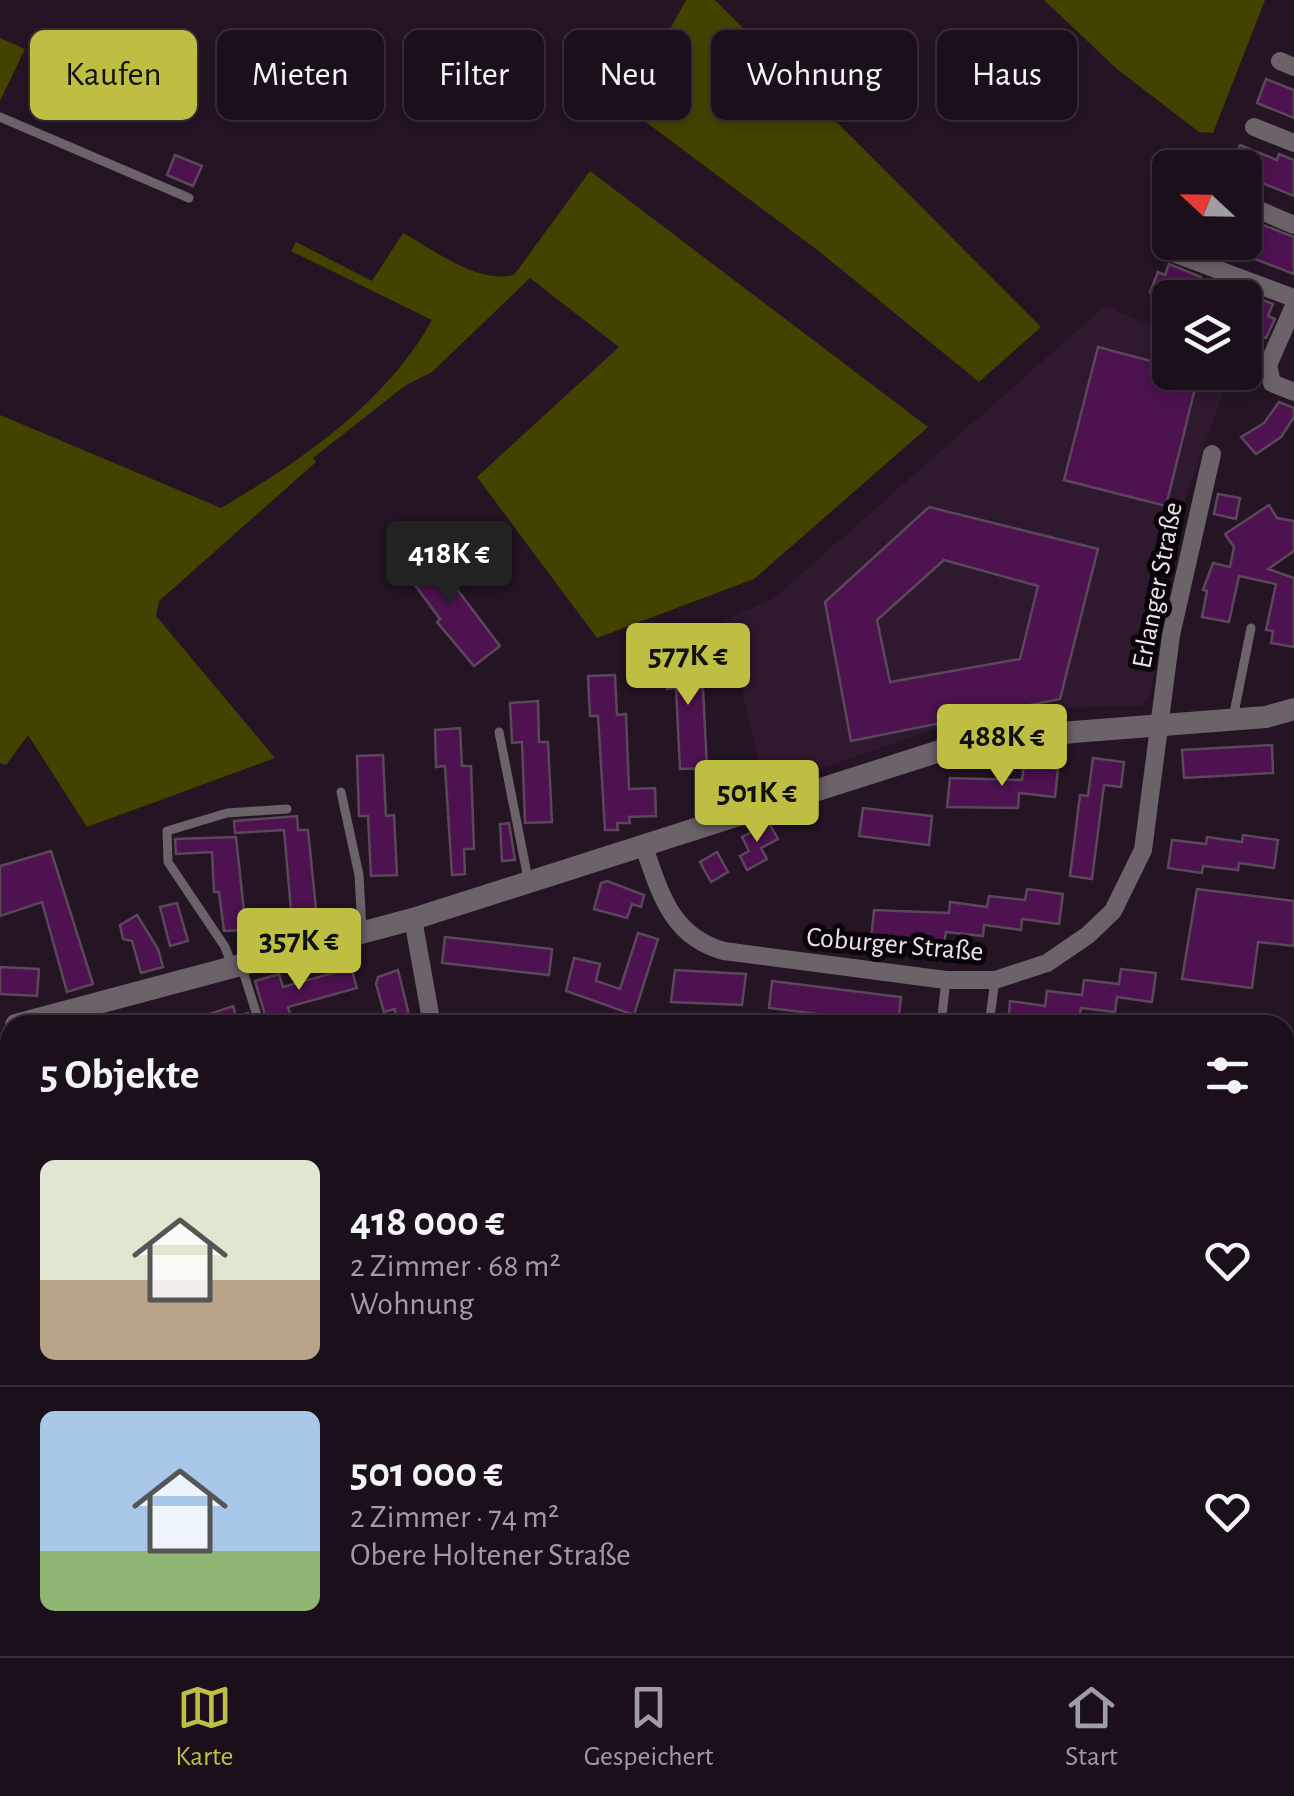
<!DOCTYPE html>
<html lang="de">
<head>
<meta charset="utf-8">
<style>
  :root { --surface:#1b0f1b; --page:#281d28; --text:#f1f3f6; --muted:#a09ca3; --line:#392f3a; --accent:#bebf42 }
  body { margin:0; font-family:"Alegreya Sans",sans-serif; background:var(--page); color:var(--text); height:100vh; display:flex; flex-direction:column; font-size:38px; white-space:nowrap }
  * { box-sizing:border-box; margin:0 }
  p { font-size:32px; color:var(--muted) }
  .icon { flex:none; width:55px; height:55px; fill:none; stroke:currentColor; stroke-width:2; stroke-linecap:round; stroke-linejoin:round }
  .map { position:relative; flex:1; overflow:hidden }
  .side { position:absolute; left:0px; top:1015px; width:1295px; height:642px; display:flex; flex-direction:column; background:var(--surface); border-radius:30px 30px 0 0; box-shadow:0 5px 15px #0003,0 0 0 2px var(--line) }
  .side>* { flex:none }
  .banner { position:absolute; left:30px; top:30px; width:1235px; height:90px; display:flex; gap:20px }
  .needle { width:65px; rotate:292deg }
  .tools { position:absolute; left:1152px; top:150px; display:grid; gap:20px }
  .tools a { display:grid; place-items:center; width:110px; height:110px; border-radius:15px; background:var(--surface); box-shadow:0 5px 15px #0003,0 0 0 2px var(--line); font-size:50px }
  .price { position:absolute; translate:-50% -85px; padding:0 22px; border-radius:10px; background:var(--accent); color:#111; font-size:32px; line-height:65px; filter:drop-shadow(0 2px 5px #0008) }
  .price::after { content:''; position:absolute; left:50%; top:60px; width:30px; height:22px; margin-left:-15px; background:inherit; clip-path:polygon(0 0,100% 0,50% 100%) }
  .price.on { background:#222; color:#fff }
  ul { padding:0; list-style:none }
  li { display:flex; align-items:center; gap:30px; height:250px; padding:0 40px }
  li+li { border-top:2px solid var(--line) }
  li span { display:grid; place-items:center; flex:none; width:280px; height:200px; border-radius:15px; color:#555 }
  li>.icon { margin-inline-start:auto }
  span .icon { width:120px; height:120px; fill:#fffc; stroke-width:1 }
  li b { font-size:42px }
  h2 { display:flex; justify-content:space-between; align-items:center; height:120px; padding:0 40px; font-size:42px }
  .tag { padding:0 35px; border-radius:15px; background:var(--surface); box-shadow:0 5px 15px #0003,0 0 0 2px var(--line); font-size:35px; line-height:90px }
  .tag.on { background:var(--accent); color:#111 }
  .tabs { display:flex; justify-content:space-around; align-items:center; height:140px; border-top:2px solid var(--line); background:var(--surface); font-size:28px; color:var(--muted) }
  .tabs a { display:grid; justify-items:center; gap:5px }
  .tabs .on { color:var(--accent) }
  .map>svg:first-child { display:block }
</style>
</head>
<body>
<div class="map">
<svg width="1294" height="1656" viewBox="0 0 1294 1656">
  <rect width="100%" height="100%" fill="#241424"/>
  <polygon fill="#2e192e" points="1105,306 1170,333 1170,372 1230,373 1186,497 1172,553 1150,696 1143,705 1027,710 941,727 765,788 725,620 774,598"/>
  <g fill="#434300">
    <polygon points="686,0 715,0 1041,327 979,382 820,252 627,108"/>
    <polygon points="1044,0 1265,0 1213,133 1199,132 1117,69"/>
    <polygon points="0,38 25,49 0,101"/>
    <path d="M590,171L928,427L754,579L597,638L477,477L619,347L530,278L432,372L406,385L313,458L316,462L159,601L156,616L275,758L87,827L28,735L6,765L0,763V415L221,508C301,461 387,402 432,320L291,251L296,242L372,281L403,233C435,250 476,284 514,275Z"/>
    <polygon points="1285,1357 1294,1357 1294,1527 1285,1526"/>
    <polygon points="287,1648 466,1648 454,1656 293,1656"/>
  </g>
  <g fill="#4d124f" stroke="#5a485a" stroke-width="2.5" fill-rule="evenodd">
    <polygon points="1266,79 1294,90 1294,118 1257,103"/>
    <polygon points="62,89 84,99 75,119 53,110"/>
    <polygon points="1240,145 1277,160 1279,154 1294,160 1294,196 1245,176 1245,168 1231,168"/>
    <polygon points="175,155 202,166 193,186 167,175"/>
    <polygon points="1245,218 1294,237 1294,274 1216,244 1245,242"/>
    <polygon points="1169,264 1201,277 1199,282 1235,298 1170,298 1169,302 1156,297 1150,292 1158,272 1165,275"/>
    <polygon points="1245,293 1273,304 1268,316 1275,319 1266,338 1245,332"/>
    <polygon points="1098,347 1170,366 1170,372 1199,372 1166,506 1064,480"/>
    <polygon points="1279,402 1294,408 1294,417 1281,437 1256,454 1241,437 1264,423"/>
    <polygon points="1218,494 1240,498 1236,519 1214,514"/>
    <polygon points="1269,505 1277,518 1294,521 1294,551 1268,569 1294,578 1294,647 1271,643 1273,631 1266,630 1276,584 1239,576 1229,622 1202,617 1207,591 1203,590 1213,563 1230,567 1234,547 1225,534"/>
    <path d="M929,507L1098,549L1060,699L851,741L825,602ZM944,560L1038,586L1020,659L890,682L877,620Z"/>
    <polygon points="422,543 500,646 474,666 437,622 440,619 398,562"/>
    <polygon points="693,648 694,688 703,688 707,768 680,769 676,688 667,689 666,649"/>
    <polygon points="615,675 617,715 626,714 629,789 655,788 656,816 629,817 630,823 617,823 618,830 605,830 598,716 590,716 588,676"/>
    <polygon points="538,701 539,742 548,742 552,822 525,823 522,742 512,743 510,703"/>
    <polygon points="460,728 462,766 471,766 474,849 464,849 465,874 452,875 445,766 436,767 435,730"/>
    <polygon points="1272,745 1273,773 1184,778 1182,750"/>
    <polygon points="383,755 386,816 394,815 397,875 371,876 368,816 359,816 357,756"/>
    <polygon points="1093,758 1124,762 1121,787 1104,785 1092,879 1070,876 1080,795 1088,796"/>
    <polygon points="1024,765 1058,769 1055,797 1019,793 1018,808 947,807 950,778 1022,780"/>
    <polygon points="863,808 932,816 929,845 859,836"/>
    <polygon points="297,816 298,830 308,830 316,909 291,910 284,830 235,833 234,821"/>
    <polygon points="509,823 515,860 502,861 500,824"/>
    <polygon points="769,823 778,839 761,848 767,859 747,870 740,856 749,851 742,837"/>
    <polygon points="1243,835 1278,840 1274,868 1239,863 1238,870 1203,866 1202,873 1168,868 1172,840 1206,844 1207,837 1242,842"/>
    <polygon points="236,837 246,930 224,931 219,892 214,892 212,852 176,854 175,839"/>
    <polygon points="51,851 93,984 67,992 42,902 0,916 0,866"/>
    <polygon points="717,852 728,872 711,882 700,862"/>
    <polygon points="607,881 644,895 641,907 632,904 627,918 594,909 601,883"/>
    <polygon points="1027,889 1063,894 1059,924 1022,919 1021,930 984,925 983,936 946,932 944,943 871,940 874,910 949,913 950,902 987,907 989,896 1025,900"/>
    <polygon points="1197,889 1294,901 1294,946 1258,942 1252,988 1182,979"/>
    <polygon points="177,903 188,941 170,946 160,907"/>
    <polygon points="137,915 158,949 163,967 141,973 132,941 123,939 120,925"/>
    <polygon points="638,933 658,939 634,1015 566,991 574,958 600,964 596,981 620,989"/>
    <polygon points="445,937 552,949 549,975 442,963"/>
    <polygon points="0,967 39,969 37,996 0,994"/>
    <polygon points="351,968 357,988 288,1007 292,1020 268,1025 255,981 279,974 283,987"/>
    <polygon points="1121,969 1156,973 1152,1002 1117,997 1115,1012 1081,1008 1078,1024 1043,1019 1042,1025 1008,1025 1010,1001 1045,1006 1047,991 1082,995 1084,980 1119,984"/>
    <polygon points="398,970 408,1011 408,1025 395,1025 395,1009 384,1012 376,984 378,977"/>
    <polygon points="675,970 746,974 742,1005 671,1002"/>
    <polygon points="772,981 901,997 898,1024 769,1008"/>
    <polygon points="233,1006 236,1016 248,1013 251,1025 178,1025"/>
  </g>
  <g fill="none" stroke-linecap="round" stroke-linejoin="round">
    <g stroke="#6b626a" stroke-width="9">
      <polyline points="0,117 189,198"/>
      <polyline points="1233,718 1251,628"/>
      <polyline points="499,732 528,879"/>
      <polyline points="341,792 359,875 362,930"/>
      <polyline points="232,965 225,947 168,862 167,831 227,813 287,809"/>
      <polyline points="242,968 260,1025"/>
      <polyline points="941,1024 946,980"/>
      <polyline points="989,1025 995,980"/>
      <polyline points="5,1656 15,1649"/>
      <polyline points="882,1656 885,1648"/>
    </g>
    <g stroke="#6b626a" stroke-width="18">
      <polyline points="1280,61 1294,67"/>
      <polyline points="1254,127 1294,143"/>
      <polyline points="1245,204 1294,225"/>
      <polyline points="1176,254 1294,298"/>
      <polyline points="1294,306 1268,365 1272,383 1294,392"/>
      <path d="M643,844C660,892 670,936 724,951L946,980H995L1047,963L1088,935L1113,911L1143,850L1171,635L1212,454"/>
      <polyline points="413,919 432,1025"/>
      <polyline points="1285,1210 1294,1209"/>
      <polyline points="0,1517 10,1519"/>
      <polyline points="267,1648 274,1656"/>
    </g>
    <g stroke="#6b626a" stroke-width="22">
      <polyline points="16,1025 413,919 943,750 1073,732 1266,717 1294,709"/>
      <polyline points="0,1107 10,1116"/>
      <polyline points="1285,1641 1294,1642"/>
      <polyline points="802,1656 804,1648"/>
    </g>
  </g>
  <g text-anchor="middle" stroke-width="10" stroke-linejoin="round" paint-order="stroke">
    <g font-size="28" fill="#ece0eb" stroke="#090409">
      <text transform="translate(1156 585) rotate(-79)" y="10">Erlanger Straße</text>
      <text transform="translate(895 943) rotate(5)" y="10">Coburger Straße</text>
    </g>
  </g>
</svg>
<div class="tools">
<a><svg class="needle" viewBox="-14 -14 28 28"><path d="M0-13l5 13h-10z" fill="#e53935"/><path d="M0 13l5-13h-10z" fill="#a09ca3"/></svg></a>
<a><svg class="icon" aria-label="layers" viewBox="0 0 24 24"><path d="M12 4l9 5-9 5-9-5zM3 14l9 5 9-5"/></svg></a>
</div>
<b class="price on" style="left:449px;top:606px">418K €</b>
<b class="price" style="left:688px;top:708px">577K €</b>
<b class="price" style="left:1002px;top:789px">488K €</b>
<b class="price" style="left:757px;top:845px">501K €</b>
<b class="price" style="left:299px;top:993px">357K €</b>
<div class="banner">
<a class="tag on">Kaufen</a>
<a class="tag">Mieten</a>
<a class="tag">Filter</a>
<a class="tag">Neu</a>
<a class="tag">Wohnung</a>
<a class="tag">Haus</a>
</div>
<section class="side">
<h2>5 Objekte<svg class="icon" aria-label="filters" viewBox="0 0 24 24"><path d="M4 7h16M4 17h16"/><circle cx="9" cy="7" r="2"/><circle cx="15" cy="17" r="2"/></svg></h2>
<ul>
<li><span style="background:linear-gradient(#dfe7d0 60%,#b9a48a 0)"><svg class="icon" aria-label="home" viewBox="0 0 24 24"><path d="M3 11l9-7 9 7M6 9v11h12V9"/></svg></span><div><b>418 000 €</b><p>2 Zimmer · 68 m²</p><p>Wohnung</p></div><svg class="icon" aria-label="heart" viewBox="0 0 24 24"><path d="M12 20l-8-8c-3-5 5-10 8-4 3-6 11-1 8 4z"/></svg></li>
<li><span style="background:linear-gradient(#a9c7e8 70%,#8fb573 0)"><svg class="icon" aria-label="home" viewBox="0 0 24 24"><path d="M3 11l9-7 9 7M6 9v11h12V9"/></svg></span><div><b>501 000 €</b><p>2 Zimmer · 74 m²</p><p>Obere Holtener Straße</p></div><svg class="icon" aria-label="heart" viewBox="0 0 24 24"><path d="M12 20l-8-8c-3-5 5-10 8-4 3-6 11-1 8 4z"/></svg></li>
</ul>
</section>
</div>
<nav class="tabs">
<a class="on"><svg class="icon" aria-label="map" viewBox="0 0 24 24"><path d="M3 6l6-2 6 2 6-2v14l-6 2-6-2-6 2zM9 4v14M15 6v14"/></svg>Karte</a>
<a><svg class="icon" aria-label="saved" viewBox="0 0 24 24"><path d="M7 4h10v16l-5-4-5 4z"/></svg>Gespeichert</a>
<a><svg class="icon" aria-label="home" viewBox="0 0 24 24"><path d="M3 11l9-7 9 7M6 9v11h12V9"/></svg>Start</a>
</nav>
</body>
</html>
